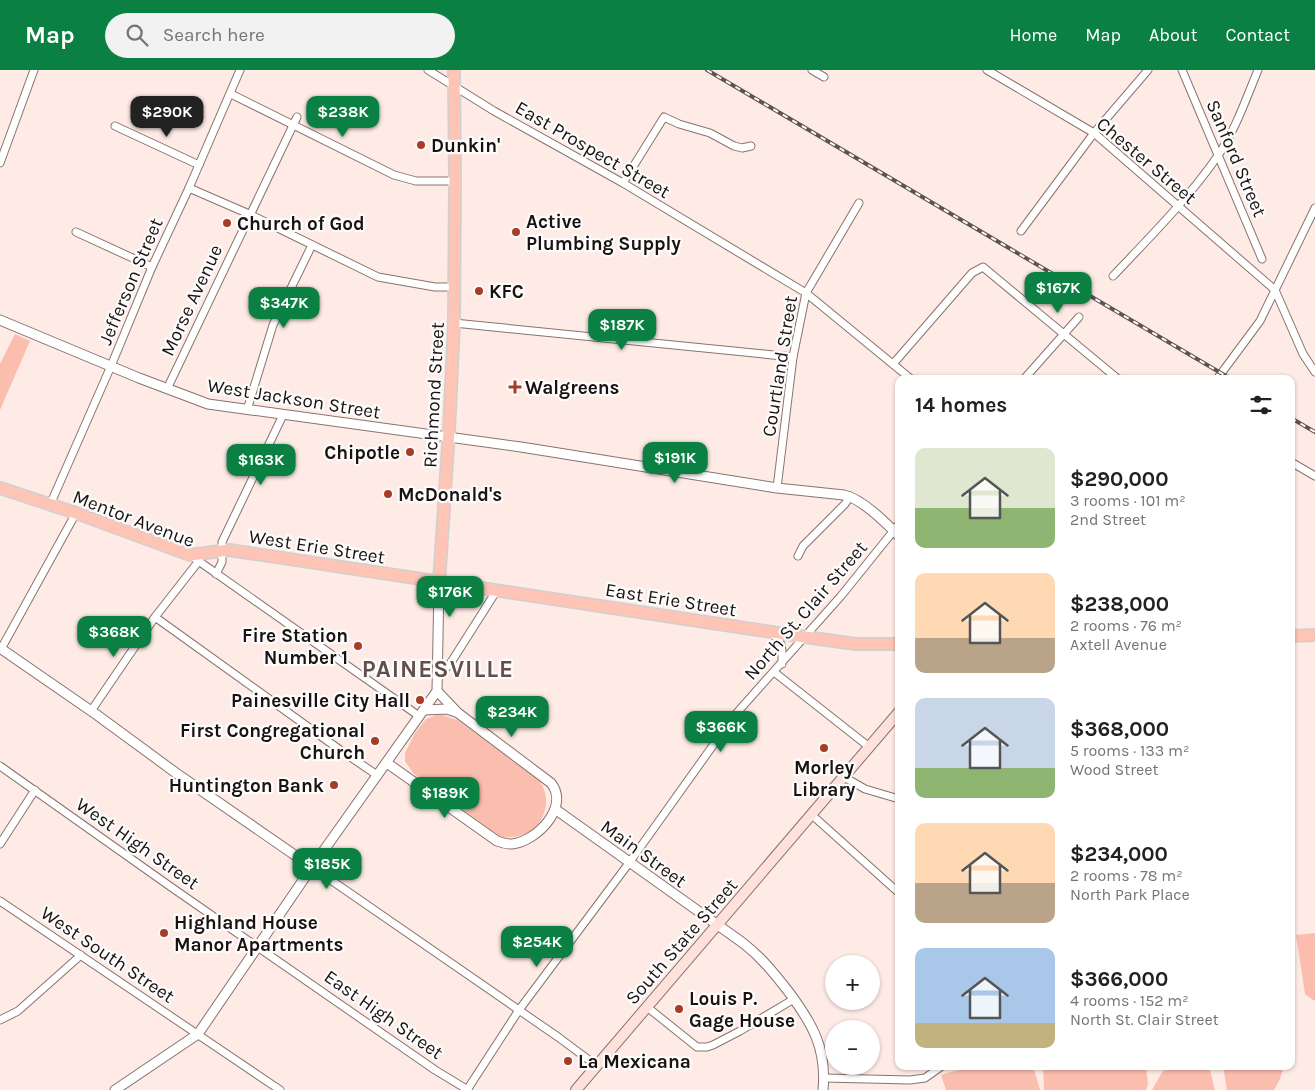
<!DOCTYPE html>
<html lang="en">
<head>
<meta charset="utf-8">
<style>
  :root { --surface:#fff; --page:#f2f2f2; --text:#202124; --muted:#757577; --accent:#0b8043 }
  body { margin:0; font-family:Karla,sans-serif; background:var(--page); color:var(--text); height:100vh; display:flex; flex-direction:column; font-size:19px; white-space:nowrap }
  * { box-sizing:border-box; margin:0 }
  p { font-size:16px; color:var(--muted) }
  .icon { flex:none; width:28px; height:28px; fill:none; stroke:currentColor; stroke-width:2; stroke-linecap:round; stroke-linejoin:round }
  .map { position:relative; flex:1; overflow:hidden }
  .drawer { position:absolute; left:895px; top:305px; width:400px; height:695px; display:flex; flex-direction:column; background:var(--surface); border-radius:10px; box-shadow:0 1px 4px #0004 }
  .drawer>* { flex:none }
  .tools { position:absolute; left:825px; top:885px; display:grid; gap:10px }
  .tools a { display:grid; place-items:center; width:55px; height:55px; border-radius:50%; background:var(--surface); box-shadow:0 1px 4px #0004; font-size:25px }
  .price { position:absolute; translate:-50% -42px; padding:0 11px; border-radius:10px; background:var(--accent); color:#fff; font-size:16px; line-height:32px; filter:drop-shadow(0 1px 2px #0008) }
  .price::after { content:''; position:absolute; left:50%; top:30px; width:15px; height:11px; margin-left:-8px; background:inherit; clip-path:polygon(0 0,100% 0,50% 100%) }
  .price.selected { background:#222; color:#fff }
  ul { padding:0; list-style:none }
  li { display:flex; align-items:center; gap:15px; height:125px; padding:0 20px }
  li span { display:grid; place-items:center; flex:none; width:140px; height:100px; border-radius:10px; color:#555 }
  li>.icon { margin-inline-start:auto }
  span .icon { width:60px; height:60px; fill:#fffc; stroke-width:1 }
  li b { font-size:21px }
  h2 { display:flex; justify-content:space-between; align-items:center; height:60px; padding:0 20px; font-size:21px }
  header { display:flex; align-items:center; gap:30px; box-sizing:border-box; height:70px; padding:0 25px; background:var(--accent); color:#fff }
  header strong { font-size:24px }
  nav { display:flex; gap:28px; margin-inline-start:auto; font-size:18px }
  .search { width:350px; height:45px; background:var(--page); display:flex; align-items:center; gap:12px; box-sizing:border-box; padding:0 18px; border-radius:28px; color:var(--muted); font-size:19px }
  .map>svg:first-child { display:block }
</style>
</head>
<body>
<header>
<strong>Map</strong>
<div class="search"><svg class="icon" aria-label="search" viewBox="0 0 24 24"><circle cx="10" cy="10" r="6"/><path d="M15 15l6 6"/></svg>Search here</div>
<nav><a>Home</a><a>Map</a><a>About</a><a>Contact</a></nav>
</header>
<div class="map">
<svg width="1315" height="1020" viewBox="0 0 1315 1020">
  <rect width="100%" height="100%" fill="#feebe6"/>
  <g fill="#fbbdad">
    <polygon points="15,264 30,271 0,340 0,294"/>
    <path d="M437,645H443L457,650L537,708C554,726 546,757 522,765C516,767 509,767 502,768L413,703L405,691V683L415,663L426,649Z"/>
    <polygon points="1315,863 1315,930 1313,930 1305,924 1296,865"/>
    <polygon points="972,996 1033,996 1040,1020 946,1020 941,1005"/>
    <polygon points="1043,996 1146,996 1148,1014 1146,1020 1044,1020"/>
    <polygon points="1168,996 1209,996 1215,1020 1152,1020 1161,1004"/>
    <polygon points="1223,996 1284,996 1280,1009 1274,1020 1227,1020"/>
  </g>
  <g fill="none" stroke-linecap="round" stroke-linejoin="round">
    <g stroke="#88736e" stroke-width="9">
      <g id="minor">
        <polyline points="428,0 494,41 623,113 806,223 911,309"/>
        <polyline points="812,0 824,7"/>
        <polyline points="987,0 1094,63 1275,220 1303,284 1315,302"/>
        <polyline points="1182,0 1262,189"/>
        <polyline points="231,24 394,105 416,111 455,111"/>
        <polyline points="115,56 199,95"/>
        <polyline points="0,93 34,0"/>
        <polyline points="623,113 664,47 679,54 710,63 734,76 742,78 751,76"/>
        <polyline points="189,118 249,144 378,207 435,217 454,217"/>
        <polyline points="1021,161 1094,63 1148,0"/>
        <polyline points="76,162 152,197"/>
        <path d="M1113,206C1149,168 1187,130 1217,87C1235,61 1246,29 1258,0"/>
        <polyline points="454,253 793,287"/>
        <polyline points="893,294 972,203 983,197 1118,309"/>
        <polyline points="1024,309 1079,247"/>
        <polyline points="1217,309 1260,251 1315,138"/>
        <polyline points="167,319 297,47"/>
        <polyline points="247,340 273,255 312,175"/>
        <polyline points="1291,392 1315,406"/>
        <polyline points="777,418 793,287 806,223 859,133"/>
        <polyline points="50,435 111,296 152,197 189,118 240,0"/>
        <polyline points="190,485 419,646"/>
        <polyline points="798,486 803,476 845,434 850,426"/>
        <polyline points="216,504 222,492 222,472 283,345"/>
        <polyline points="155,547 343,682 377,705"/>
        <path d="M771,563C784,573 782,578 782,594"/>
        <polyline points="1,579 76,443"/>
        <polyline points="438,602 445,599 450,594 497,520"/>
        <polyline points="774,602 868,676"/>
        <polyline points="91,641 155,547 198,492"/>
        <polyline points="0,696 171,817 435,1000 468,1020"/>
        <polyline points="844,707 865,719 899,729"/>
        <polyline points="812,745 899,823"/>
        <polyline points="0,774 35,720"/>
        <polyline points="312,797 558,967 597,996"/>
        <polyline points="0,831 280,1020"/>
        <polyline points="647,937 697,977 707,977 713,975 740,961 794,929"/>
        <polyline points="0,950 18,941 81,885"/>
        <polyline points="824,1008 910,1010 925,1008 942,996"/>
        <polyline points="467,1020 519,940 629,793 734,646 841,526 899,454"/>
      </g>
    </g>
    <g stroke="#88736e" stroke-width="11">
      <g id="tertiary">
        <path d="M0,250L139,308L208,334L521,377L777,418L844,425C862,429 885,452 899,466"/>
        <polyline points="0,578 97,645 176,703 312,797"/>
        <polyline points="424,640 447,639 456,642"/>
        <path d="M387,693L497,771C502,773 507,774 512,774C537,771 570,737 551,713L458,643L437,621"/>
        <path d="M555,739L743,873C761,887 774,903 788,921C812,953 827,978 823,1020"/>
        <polyline points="115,1020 198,964 312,797 437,621 439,513"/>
      </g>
    </g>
    <g stroke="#88736e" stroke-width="12">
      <polyline id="secondary" points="576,1020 899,642"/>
    </g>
    <g stroke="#d1d0cf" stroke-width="14">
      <g id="primary">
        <polyline points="0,418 76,443 190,485 229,480 805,567 856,574 899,574"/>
        <polyline points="439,513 449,361 454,253 455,111 454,0"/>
        <polyline points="1291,566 1315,565"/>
      </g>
    </g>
    <use href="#minor" stroke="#fff" stroke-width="7"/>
    <use href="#tertiary" stroke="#fff" stroke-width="9"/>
    <use href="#secondary" stroke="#fee1da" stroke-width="10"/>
    <use href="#primary" stroke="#fec4b5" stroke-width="11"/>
    <g stroke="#5e5350" stroke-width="4">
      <g id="rail">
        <polyline points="707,0 1231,309"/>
        <polyline points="1291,348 1315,362"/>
      </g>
    </g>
    <use href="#rail" stroke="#fcfcfc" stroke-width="2" stroke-dasharray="5.5" stroke-linecap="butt"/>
  </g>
  <g fill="#a63d24" stroke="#fcfcfc" stroke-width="2">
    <circle cx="421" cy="75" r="5"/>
    <circle cx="227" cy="153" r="5"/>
    <circle cx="516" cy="162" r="5"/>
    <circle cx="479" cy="221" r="5"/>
    <path d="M512.5 309.5h5v5h5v5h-5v5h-5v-5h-5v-5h5z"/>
    <circle cx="410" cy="382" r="5"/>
    <circle cx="388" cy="424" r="5"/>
    <circle cx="358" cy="576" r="5"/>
    <circle cx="420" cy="630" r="5"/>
    <circle cx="375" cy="671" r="5"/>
    <circle cx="824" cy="678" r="5"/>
    <circle cx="334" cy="715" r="5"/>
    <circle cx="164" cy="863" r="5"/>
    <circle cx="679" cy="939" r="5"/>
    <circle cx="568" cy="991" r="5"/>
  </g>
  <g text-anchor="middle" stroke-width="4.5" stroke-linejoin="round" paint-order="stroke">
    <g font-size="19" font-weight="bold" fill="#1a1210" stroke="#fcfcfc" text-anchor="start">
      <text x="431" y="82">Dunkin'</text>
      <text x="526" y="158">Active<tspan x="526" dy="22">Plumbing Supply</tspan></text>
      <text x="237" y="160">Church of God</text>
      <text x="489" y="228">KFC</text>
      <text x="525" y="324">Walgreens</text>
      <text x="400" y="389" text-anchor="end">Chipotle</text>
      <text x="398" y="431">McDonald's</text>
      <text x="348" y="572" text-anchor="end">Fire Station<tspan x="348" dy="22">Number 1</tspan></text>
      <text x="410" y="637" text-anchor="end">Painesville City Hall</text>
      <text x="365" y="667" text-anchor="end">First Congregational<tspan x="365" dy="22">Church</tspan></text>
      <text x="824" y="704" text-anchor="middle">Morley<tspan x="824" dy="22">Library</tspan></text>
      <text x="324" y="722" text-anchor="end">Huntington Bank</text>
      <text x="174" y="859">Highland House<tspan x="174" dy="22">Manor Apartments</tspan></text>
      <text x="689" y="935">Louis P.<tspan x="689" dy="22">Gage House</tspan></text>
      <text x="578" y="998">La Mexicana</text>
    </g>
    <g font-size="19" fill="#1a1210" stroke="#fcfcfc">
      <text transform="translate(593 79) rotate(30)" y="7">East Prospect Street</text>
      <text transform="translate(1237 88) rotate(67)" y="7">Sanford Street</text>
      <text transform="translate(1147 90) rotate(40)" y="7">Chester Street</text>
      <text transform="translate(130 211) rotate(-67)" y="7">Jefferson Street</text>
      <text transform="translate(191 230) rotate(-65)" y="7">Morse Avenue</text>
      <text transform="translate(779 296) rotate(-81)" y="7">Courtland Street</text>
      <text transform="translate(433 325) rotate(-87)" y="7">Richmond Street</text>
      <text transform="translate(294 328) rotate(9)" y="7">West Jackson Street</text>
      <text transform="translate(134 448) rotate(21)" y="7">Mentor Avenue</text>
      <text transform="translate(317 476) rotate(9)" y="7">West Erie Street</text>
      <text transform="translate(671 529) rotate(9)" y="7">East Erie Street</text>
      <text transform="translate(805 540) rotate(-49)" y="7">North St. Clair Street</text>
      <text transform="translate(138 773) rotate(35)" y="7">West High Street</text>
      <text transform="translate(644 783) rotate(36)" y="7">Main Street</text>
      <text transform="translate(681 871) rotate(-49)" y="7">South State Street</text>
      <text transform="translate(108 884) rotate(34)" y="7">West South Street</text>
      <text transform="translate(384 944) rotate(35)" y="7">East High Street</text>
    </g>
    <g font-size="24" font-weight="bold" letter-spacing="1" fill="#63504b" stroke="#fcfcfc">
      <text x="438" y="607">PAINESVILLE</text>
    </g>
  </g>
</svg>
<div class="tools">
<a>+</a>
<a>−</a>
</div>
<b class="price selected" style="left:167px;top:68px">$290K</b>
<b class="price" style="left:343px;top:68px">$238K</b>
<b class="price" style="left:1058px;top:244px">$167K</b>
<b class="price" style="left:284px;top:259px">$347K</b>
<b class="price" style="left:622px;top:281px">$187K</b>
<b class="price" style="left:675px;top:414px">$191K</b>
<b class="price" style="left:261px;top:416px">$163K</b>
<b class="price" style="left:450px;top:548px">$176K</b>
<b class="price" style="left:114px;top:588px">$368K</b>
<b class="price" style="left:512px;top:668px">$234K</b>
<b class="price" style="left:721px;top:683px">$366K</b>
<b class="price" style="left:445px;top:749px">$189K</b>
<b class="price" style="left:327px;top:820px">$185K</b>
<b class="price" style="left:537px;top:898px">$254K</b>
<section class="drawer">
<h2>14 homes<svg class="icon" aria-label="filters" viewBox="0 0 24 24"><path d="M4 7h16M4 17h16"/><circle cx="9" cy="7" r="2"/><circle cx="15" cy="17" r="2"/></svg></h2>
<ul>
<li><span style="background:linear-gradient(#dfe7d0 60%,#8fb573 0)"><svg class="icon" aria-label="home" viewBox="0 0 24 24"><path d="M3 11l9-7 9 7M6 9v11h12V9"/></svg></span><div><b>$290,000</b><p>3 rooms · 101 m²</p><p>2nd Street</p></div></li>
<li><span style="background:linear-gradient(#ffd9b3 65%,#b9a48a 0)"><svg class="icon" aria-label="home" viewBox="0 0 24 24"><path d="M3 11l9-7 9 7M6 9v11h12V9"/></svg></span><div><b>$238,000</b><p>2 rooms · 76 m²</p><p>Axtell Avenue</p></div></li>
<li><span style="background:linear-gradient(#c9d6e8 70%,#8fb573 0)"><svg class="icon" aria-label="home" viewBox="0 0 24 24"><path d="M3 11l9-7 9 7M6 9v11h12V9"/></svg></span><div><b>$368,000</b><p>5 rooms · 133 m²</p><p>Wood Street</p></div></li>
<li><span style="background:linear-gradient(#ffd9b3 60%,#b9a48a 0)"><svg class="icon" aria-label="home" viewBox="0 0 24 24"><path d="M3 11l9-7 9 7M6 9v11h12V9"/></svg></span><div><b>$234,000</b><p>2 rooms · 78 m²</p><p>North Park Place</p></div></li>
<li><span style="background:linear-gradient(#a9c7e8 75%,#c2b280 0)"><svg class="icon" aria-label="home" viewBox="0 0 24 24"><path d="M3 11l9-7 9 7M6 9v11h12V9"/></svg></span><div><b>$366,000</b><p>4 rooms · 152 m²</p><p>North St. Clair Street</p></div></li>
</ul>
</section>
</div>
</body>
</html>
